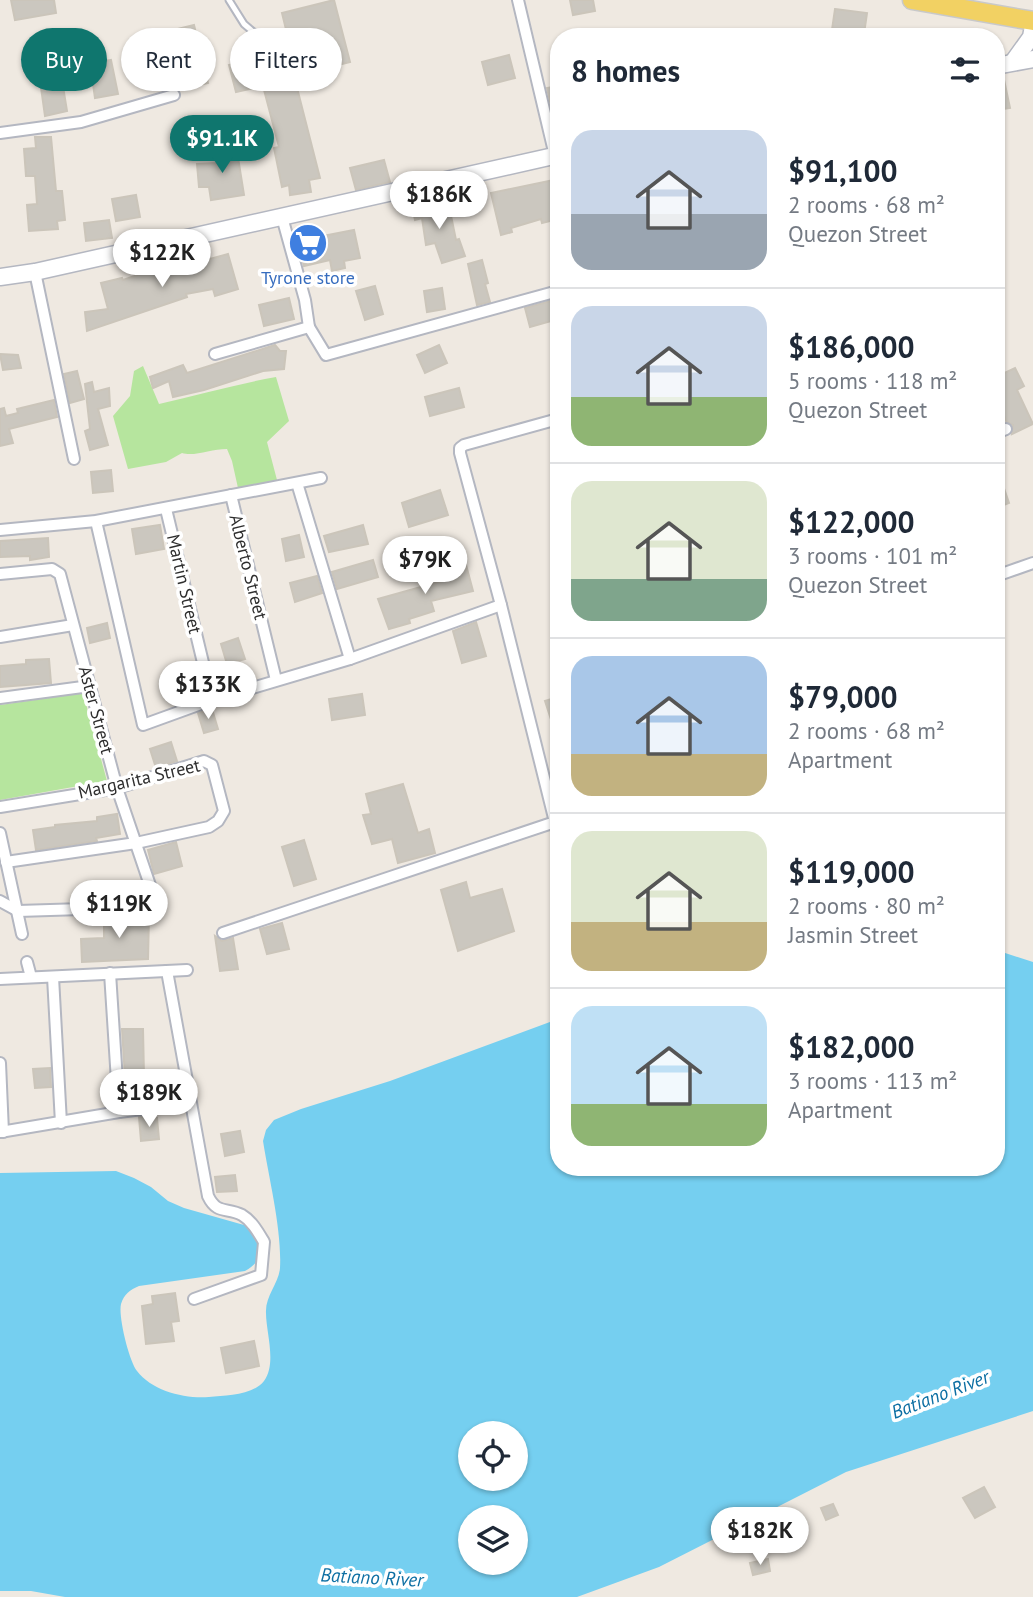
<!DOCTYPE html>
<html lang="en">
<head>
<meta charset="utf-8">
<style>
  :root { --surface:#fff; --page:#f2f2f3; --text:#1f2937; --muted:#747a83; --line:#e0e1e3; --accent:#0f766e }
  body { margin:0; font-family:"PT Sans",sans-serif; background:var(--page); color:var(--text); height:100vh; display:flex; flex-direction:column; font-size:26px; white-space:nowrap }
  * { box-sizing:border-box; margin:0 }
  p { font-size:23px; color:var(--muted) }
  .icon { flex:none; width:38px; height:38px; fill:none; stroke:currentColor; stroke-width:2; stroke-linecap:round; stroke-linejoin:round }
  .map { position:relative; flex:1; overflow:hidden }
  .sheet { position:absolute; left:550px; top:28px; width:455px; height:1148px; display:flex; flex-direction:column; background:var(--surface); border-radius:28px; box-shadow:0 2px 5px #0004 }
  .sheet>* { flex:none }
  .banner { position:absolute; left:21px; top:28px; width:424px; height:63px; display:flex; gap:14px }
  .buttons { position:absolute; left:458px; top:1421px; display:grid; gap:14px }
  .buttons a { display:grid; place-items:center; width:70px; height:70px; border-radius:50%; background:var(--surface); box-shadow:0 2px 5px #0004; font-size:35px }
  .price { position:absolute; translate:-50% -60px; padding:0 16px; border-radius:24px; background:#fff; color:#222; font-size:23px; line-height:46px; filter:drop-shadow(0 2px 4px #0008) }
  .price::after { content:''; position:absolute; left:50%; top:42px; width:21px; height:16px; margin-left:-10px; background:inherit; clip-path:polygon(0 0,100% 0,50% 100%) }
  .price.on { background:var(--accent); color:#fff }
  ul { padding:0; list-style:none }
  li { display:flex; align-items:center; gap:21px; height:175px; padding:0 21px }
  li+li { border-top:2px solid var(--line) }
  li span { display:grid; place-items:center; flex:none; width:196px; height:140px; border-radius:21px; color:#555 }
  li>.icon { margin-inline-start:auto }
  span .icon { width:84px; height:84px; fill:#fffc; stroke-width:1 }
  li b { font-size:30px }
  h2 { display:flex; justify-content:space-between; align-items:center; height:84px; padding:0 21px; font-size:30px }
  .pill { padding:0 24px; border-radius:32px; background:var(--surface); box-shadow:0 2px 5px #0004; font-size:24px; line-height:63px }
  .pill.on { background:var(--accent); color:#fff }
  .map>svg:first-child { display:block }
</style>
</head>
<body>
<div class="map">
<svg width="1033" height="1597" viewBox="0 0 1033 1597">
  <rect width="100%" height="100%" fill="#efe9e1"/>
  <g fill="#b6e59e">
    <path d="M143,366L159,404C198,395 237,384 276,377L289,421L267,442L277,480L238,488L232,461L227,449C211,449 194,457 182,453L166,462L128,469L113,416L130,396L134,371Z"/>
    <polygon points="83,693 107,781 0,800 0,705"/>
  </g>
  <path fill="#75cff0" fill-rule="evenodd" d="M996,950L1033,962V1411L846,1472L659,1567L577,1597H65L31,1591H0V1173L116,1171L134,1178L151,1187L168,1201L184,1208L251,1227C263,1245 266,1259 245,1271L139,1286C130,1290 124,1294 121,1304C118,1316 129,1361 137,1371C152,1391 185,1399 209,1397C226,1395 252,1396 264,1381C277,1364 266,1332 266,1313C265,1296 279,1283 280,1268C282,1230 269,1179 263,1141L266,1130L274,1120L301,1109L390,1081L558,1019V1167H996ZM471,1433H516V1479H471ZM471,1517H516V1563H471Z"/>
  <g fill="#cbc7bf" stroke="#cbc5ba" stroke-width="2">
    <polygon points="11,0 54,0 56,13 15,20"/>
    <polygon points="334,0 350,62 294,76 320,178 309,180 311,192 290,195 289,185 282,187 274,148 279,147 263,86 236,92 229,65 291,50 282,13"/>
    <polygon points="570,0 593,0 595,11 573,15"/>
    <polygon points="835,9 867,13 864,34 832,30"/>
    <polygon points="194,25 208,83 185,88 177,53 151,60 145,37"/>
    <polygon points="509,55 515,78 488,85 482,62"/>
    <polygon points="111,60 118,94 95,98 93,84 88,85 84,65"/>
    <polygon points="60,68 67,111 45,116 39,73"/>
    <polygon points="1003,75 1010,108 996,110 996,76"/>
    <polygon points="558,86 558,118 554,119 547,88"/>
    <polygon points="35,137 51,137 56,191 62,191 65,220 57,221 58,229 29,231 27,205 37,204 35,176 26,176 24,149 36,148"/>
    <polygon points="236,145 244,195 211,200 209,187 199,187 197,164 218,163 216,147"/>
    <polygon points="384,160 390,182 356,190 350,168"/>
    <polygon points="554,180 558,197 558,219 542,223 541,219 511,228 512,232 501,235 491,193"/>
    <polygon points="136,195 140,217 116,221 112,199"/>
    <polygon points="432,201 434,210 449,206 456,240 459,239 465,256 442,263 435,243 426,245 422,218 415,220 412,206"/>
    <polygon points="109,220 112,238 86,241 84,223"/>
    <polygon points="354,230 360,258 344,261 345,268 332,271 330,260 304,266 297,241"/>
    <polygon points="228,254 238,289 215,296 213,289 186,294 187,297 87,331 85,312 108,309 101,283 122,278 123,280 175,262 177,268"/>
    <polygon points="482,260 488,283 485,284 490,302 477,305 468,264"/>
    <polygon points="375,286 383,314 365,320 356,291"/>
    <polygon points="442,288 445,309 427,312 424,291"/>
    <polygon points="289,298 294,319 264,326 259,305"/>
    <polygon points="554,300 558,319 530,327 525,308"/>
    <polygon points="275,345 280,351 286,351 284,369 263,371 204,390 173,397 169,381 153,388 150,377 183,365 187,373"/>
    <polygon points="439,345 447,363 425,373 417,355"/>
    <polygon points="0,354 18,355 21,368 3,370"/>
    <polygon points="1015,368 1024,386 1017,390 1033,424 1012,434 1013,425 1006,421 996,396 996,377"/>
    <polygon points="77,371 84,399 70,403 64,374"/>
    <polygon points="92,382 94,392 109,388 110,406 98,409 108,445 90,450 85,431 90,429 85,384"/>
    <polygon points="459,388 464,407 430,416 425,397"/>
    <polygon points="54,400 57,417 9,429 13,443 0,446 0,409 4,408 6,416 18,413 17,409"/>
    <polygon points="111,470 113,491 93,493 91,472"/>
    <polygon points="996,471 998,471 1009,503 996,508"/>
    <polygon points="440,490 448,515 409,527 402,503"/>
    <polygon points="160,525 164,549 136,554 132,529"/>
    <polygon points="363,525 368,544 329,552 324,536"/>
    <polygon points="299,535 304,557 286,561 282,539"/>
    <polygon points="48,538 49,557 30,560 30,556 0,557 0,541"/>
    <polygon points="373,560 378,577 337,589 332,572"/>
    <polygon points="465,561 473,591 431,601 434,611 409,619 410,623 389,629 378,599 446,580 442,567"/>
    <polygon points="317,576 322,593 295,602 290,583"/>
    <polygon points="476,622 486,656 462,663 453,631"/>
    <polygon points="107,623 110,638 90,643 87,628"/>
    <polygon points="238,638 245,659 227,664 221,644"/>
    <polygon points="49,659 51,683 0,687 0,666 26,664 26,660"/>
    <polygon points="362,694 365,715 332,720 329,699"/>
    <polygon points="558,697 558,735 556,735 545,701"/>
    <polygon points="212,709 218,729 204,733 198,713"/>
    <polygon points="171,742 177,761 156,768 150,749"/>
    <polygon points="403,784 418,833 429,829 435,853 398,863 392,839 372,844 363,815 371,814 366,794"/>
    <polygon points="117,814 120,834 96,838 97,841 36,850 33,830 55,827 55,825 97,821 97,817"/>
    <polygon points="304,840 316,879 294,886 282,847"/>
    <polygon points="176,842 182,866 154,874 148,850"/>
    <polygon points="466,882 470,898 502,889 514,931 458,951 441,890"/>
    <polygon points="104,916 149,916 148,959 82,962 81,939 104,938"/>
    <polygon points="282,923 289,949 267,954 260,929"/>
    <polygon points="215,936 222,941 233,938 238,969 220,971"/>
    <polygon points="122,1029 143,1029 144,1076 125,1077"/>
    <polygon points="50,1068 51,1087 35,1088 33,1069"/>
    <polygon points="174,1075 175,1092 150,1094 149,1076"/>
    <polygon points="151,1116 152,1119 157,1118 159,1139 141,1141 139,1117"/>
    <polygon points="240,1131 244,1152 225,1156 221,1134"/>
    <polygon points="235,1175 237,1191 217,1192 215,1177"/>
    <polygon points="175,1293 179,1321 171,1322 174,1341 146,1344 142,1306 153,1304 152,1296"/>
    <polygon points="254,1341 259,1366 226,1373 221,1348"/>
    <polygon points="984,1487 995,1507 975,1518 963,1498"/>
    <polygon points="833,1504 838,1515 826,1520 821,1508"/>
    <polygon points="768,1559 770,1571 753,1575 750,1563"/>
  </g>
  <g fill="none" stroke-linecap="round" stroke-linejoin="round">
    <g stroke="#b4b7c1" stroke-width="9">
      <polyline id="lane" points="229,0 244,24 257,35"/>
    </g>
    <g stroke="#b4b7c1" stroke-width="14">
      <g id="street">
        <polyline points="518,0 555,156"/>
        <polyline points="0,133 81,122 174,95"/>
        <polyline points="35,272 74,459"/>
        <polyline points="309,327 326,355 558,291"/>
        <polyline points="215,354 309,327 305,300 282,217"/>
        <polyline points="996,433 1006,429"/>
        <polyline points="297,483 350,659"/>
        <polyline points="231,495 276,680"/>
        <polyline points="166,509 212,700"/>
        <polyline points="96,521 143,725 212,700 350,659 501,605"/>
        <polyline points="0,530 96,521 321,478"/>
        <polyline points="0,574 52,569 60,574 117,788 154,897 153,904 147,907 18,911 0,901"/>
        <polyline points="996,576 1033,563"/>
        <polyline points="0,637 73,625"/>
        <polyline points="0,698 90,686"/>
        <polyline points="0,807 117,788 204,761 212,765 224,811 218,821 209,827 136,843 6,862"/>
        <polyline points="555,822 501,605 460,453 460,448 464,445 558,419"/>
        <polyline points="0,833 22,934"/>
        <polyline points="996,871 997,898"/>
        <polyline points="223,933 558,821"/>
        <polyline points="27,962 31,977"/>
        <path d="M167,971L208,1196C217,1215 227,1207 242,1215C252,1221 258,1232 264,1242L261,1275L194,1299"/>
        <polyline points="110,973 119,1112"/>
        <polyline points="53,977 61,1123"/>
        <polyline points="0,979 187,970"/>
        <polyline points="0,1063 3,1132"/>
        <polyline points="0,1132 119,1112 190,1103"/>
      </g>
    </g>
    <g stroke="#b4b7c1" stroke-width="19">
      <g id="secondary">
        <polyline points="1013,62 1031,37 1033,26"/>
        <polyline points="996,66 1033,59"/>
        <polyline points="0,277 35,272 558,155"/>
      </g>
    </g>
    <g stroke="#c9c9c9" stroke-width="21">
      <polyline id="primary" points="912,0 1033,21"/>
    </g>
    <use href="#lane" stroke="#fff" stroke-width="5"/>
    <use href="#street" stroke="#fff" stroke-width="10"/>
    <use href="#secondary" stroke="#fff" stroke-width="16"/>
    <use href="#primary" stroke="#f2d163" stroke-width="18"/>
  </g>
  <defs>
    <g id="supermarket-disc" transform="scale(2.0125)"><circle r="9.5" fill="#3f7fe0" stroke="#fff"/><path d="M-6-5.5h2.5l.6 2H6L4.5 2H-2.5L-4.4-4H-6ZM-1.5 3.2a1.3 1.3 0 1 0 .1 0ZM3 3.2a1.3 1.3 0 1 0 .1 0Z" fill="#fff"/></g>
  </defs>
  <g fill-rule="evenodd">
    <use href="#supermarket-disc" x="308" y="243"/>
  </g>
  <g text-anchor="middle" stroke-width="7" stroke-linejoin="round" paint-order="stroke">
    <g font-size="18" fill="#366cbe" stroke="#fff">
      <text x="308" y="284">Tyrone store</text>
    </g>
    <g font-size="18" fill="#2e2e2e" stroke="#fff">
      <text transform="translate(248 567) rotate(76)" y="6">Alberto Street</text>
      <text transform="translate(184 584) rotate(77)" y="6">Martin Street</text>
      <text transform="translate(96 710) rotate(75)" y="6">Aster Street</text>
      <text transform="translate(139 779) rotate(-13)" y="6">Margarita Street</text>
    </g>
    <g font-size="19" font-style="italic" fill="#0d6fa3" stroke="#fff">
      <text transform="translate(940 1394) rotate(-21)" y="7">Batiano River</text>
      <text transform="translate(372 1577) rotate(3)" y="7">Batiano River</text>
    </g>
  </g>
</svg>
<div class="buttons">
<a><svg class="icon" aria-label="locate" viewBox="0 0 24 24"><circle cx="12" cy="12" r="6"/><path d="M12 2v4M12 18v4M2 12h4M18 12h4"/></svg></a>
<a><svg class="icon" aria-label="layers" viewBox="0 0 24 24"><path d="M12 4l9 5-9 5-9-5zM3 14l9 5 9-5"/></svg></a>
</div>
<b class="price on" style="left:222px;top:175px">$91.1K</b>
<b class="price" style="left:439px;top:231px">$186K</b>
<b class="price" style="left:162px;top:289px">$122K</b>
<b class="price" style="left:425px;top:596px">$79K</b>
<b class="price" style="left:208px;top:721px">$133K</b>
<b class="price" style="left:119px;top:940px">$119K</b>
<b class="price" style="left:149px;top:1129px">$189K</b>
<b class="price" style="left:760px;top:1567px">$182K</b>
<div class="banner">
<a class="pill on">Buy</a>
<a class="pill">Rent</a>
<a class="pill">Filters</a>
</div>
<section class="sheet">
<h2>8 homes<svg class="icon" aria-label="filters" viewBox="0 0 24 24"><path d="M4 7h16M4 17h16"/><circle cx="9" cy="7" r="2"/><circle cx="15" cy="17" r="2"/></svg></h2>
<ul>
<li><span style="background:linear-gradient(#c9d6e8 60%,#9aa5b1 0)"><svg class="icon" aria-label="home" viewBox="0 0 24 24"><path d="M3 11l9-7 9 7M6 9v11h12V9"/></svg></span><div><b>$91,100</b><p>2 rooms · 68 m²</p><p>Quezon Street</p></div></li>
<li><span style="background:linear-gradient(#c9d6e8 65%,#8fb573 0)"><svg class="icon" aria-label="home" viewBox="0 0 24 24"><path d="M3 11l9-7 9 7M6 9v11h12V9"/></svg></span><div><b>$186,000</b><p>5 rooms · 118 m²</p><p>Quezon Street</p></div></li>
<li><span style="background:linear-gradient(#dfe7d0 70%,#7fa58c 0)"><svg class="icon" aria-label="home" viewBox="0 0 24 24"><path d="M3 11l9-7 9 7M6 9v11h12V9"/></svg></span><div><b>$122,000</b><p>3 rooms · 101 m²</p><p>Quezon Street</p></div></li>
<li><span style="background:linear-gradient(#a9c7e8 70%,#c2b280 0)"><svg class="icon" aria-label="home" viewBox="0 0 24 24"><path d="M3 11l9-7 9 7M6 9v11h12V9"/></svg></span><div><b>$79,000</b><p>2 rooms · 68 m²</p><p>Apartment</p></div></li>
<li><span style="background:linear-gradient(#dfe7d0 65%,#c2b280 0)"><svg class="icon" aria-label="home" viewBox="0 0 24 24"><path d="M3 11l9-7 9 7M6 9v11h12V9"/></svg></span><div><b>$119,000</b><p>2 rooms · 80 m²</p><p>Jasmin Street</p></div></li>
<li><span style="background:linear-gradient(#bfe0f5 70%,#8fb573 0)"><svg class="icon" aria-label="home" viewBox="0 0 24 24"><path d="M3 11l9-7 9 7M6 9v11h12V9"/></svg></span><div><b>$182,000</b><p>3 rooms · 113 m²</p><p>Apartment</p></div></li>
</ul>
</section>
</div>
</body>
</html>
